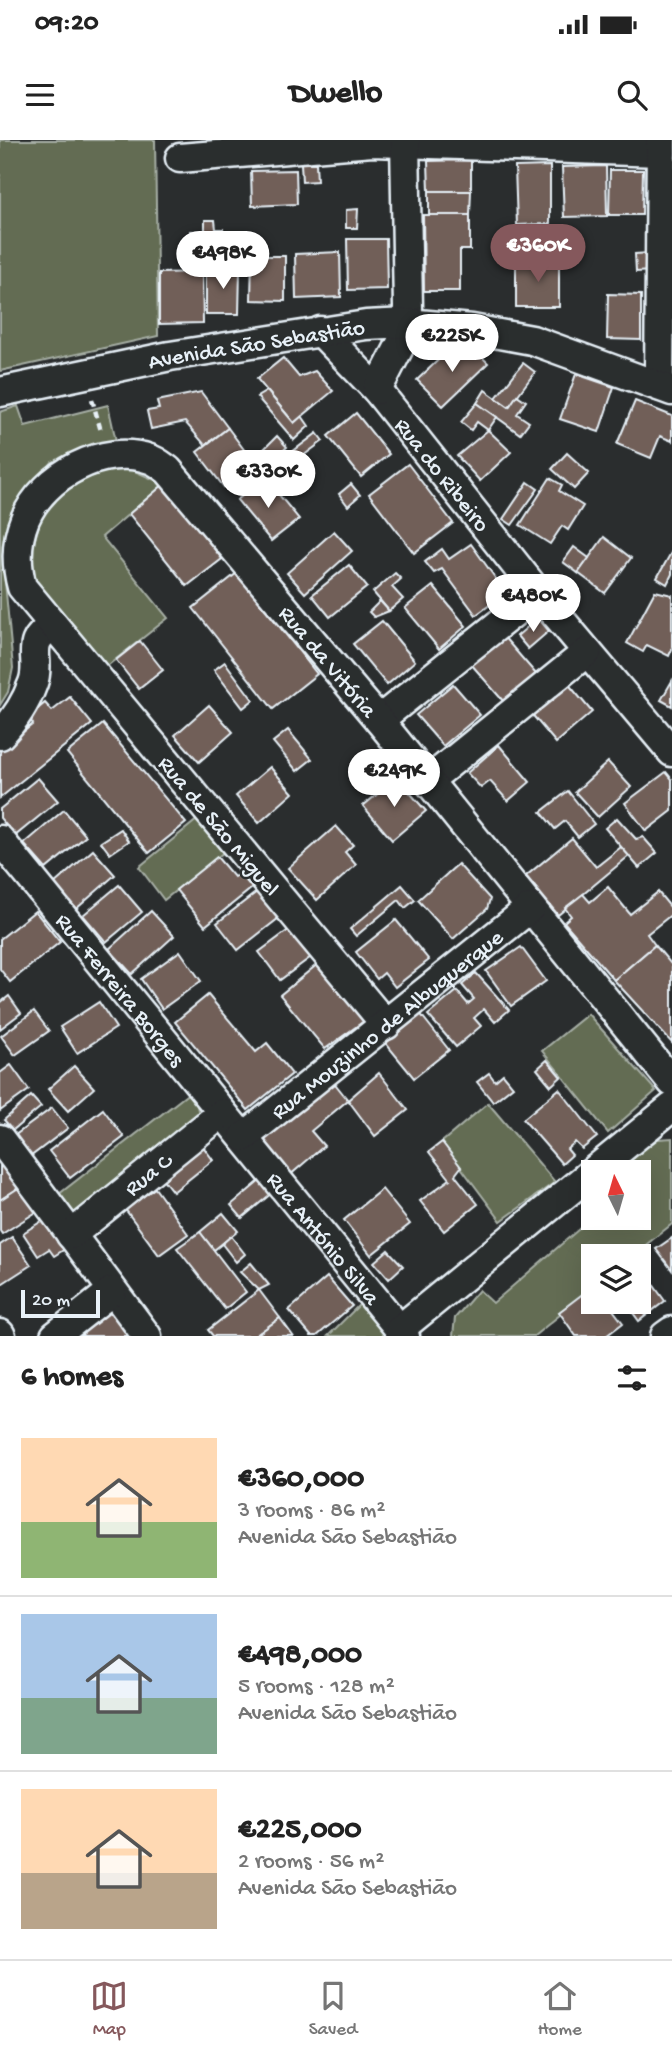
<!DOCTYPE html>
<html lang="en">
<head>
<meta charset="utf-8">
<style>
  :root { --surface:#fff; --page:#f6f6f6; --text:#222; --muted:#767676; --line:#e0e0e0; --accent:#85585c }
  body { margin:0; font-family:"Gochi Hand",sans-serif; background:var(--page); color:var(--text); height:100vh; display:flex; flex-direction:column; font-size:26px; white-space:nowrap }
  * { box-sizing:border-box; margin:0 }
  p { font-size:23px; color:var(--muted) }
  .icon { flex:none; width:38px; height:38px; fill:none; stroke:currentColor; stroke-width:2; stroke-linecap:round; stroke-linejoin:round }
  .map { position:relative; height:1196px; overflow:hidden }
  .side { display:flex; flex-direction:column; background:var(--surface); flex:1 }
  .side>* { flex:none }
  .needle { width:46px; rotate:355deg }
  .controls { position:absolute; left:581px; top:1020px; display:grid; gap:14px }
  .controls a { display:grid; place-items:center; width:70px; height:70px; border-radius:0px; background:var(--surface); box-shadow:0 7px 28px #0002; font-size:35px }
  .scale { position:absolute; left:21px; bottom:18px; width:79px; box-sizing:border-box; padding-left:7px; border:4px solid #e8f1f8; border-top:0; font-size:19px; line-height:24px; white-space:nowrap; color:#e8f1f8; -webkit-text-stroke:5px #2a2d2e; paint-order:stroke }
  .price { position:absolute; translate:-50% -60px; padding:0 16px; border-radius:24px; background:#fff; color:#222; font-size:23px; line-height:46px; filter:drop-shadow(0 2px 4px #0008) }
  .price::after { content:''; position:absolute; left:50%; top:42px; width:21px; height:16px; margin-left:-10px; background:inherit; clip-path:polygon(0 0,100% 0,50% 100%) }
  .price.on { background:var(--accent); color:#fff }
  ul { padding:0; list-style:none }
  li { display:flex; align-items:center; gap:21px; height:175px; padding:0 21px }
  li+li { border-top:2px solid var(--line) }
  li span { display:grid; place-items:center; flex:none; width:196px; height:140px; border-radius:0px; color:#555 }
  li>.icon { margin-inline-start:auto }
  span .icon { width:84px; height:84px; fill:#fffc; stroke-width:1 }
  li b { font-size:30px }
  h2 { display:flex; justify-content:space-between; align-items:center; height:84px; padding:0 21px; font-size:30px }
  .status { display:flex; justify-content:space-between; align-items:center; height:49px; padding:0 35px; background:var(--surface); direction:ltr }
  .status svg { height:19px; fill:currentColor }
  header { display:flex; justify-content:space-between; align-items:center; height:91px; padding:0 21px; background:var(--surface); font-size:32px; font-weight:700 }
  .menu { display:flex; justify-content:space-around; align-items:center; height:98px; border-top:2px solid var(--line); background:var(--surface); font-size:19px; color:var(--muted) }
  .menu a { display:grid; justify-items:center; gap:4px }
  .menu .on { color:var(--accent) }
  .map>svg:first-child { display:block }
</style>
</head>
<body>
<div class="status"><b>09:20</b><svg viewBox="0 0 49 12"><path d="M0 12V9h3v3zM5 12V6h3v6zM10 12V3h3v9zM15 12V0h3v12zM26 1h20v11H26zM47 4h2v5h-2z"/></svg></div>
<header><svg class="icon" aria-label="menu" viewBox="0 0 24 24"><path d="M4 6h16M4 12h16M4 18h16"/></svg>Dwello<svg class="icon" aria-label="search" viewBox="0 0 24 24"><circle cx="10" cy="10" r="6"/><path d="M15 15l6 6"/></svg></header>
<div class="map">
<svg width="672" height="1196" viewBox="0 0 672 1196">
  <rect width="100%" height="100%" fill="#2a2d2e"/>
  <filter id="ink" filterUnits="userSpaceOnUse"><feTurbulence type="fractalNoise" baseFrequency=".0143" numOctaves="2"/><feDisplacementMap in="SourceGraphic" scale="14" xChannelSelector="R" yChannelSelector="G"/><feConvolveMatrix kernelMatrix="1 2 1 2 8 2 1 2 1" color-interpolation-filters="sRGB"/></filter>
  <g filter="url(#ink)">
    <g fill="#636c52" stroke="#a6aea5" stroke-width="2">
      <polygon points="0,0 155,0 158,196 0,231"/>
      <polygon points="108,265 116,301 52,322 10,378 4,402 4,431 13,528 8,552 0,565 0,272 18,266 25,286"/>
      <polygon points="128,328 164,344 102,397 168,478 106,527 37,449 32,428 33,406 41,378 61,351 101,332"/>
      <polygon points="198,679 224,712 164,760 139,727"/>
      <polygon points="588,874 656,951 608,993 542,911"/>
      <polygon points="189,953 195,956 200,980 76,1074 64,1071 54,1058"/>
      <polygon points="488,963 555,1042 501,1081 442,1002"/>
      <polygon points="672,998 672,1084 632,1116 593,1116 593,1148 534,1196 453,1196 455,1178 479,1150 493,1163 593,1077 639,1078 639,1032 619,1032 616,1029 658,999"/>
      <polygon points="360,1164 387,1196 328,1196"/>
    </g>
    <g fill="#715f58" stroke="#e8f1f8" stroke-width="2">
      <polygon points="471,20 471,51 429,51 428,21"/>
      <polygon points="301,23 316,23 317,41 302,42"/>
      <polygon points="550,26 550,84 517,85 515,27"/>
      <polygon points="606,26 607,76 564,77 562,27"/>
      <polygon points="296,30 297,64 252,66 251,31"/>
      <polygon points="610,30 643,30 642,75 609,75"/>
      <polygon points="429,51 471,51 470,75 429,75"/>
      <polygon points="358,69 357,88 346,88 346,70"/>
      <polygon points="423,75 470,75 470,110 460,110 460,151 424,151"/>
      <polygon points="205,80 215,80 216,89 223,89 224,95 233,95 234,122 192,123 191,91 205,91"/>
      <polygon points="550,84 550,107 534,108 534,115 517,115 517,85"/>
      <rect x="564" y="90" width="14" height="27"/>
      <polygon points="347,99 386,99 387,149 348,150"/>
      <polygon points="340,112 341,157 296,159 295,114"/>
      <polygon points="650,113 651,131 636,132 635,114"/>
      <polygon points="252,116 285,116 285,161 251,160"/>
      <rect x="516" y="122" width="43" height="45"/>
      <polygon points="206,128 240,129 239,174 206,174"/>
      <polygon points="202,132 203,183 159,184 159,133"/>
      <polygon points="608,154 641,155 641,200 607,199"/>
      <polygon points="471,206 488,223 443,266 417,240 450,209 463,213"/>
      <polygon points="283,218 299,237 315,231 333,251 294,283 257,239"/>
      <polygon points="523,223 535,232 509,267 496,258"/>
      <polygon points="576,234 614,247 599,292 560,279"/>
      <polygon points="485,250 509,267 517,255 526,261 517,274 529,282 520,294 477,263"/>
      <polygon points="267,251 294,283 302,276 309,286 294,300 257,257"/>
      <polygon points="201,252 228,288 205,305 185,282 151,289 147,271 159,269 157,261"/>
      <polygon points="635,261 672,276 672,301 660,296 651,318 617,304"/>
      <polygon points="477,263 497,277 488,290 477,282 471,290 461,282"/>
      <polygon points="356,273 389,314 361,337 328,296"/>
      <polygon points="228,288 254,323 224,347 197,312"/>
      <polygon points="488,290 511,312 480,341 457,316"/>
      <polygon points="317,293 323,301 303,316 311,328 293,341 279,322"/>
      <polygon points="277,296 287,307 263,330 257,316"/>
      <polygon points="567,313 589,333 574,349 552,329"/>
      <polygon points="408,324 453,383 414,413 369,354"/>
      <polygon points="265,338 299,379 271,401 237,360"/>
      <polygon points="550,338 562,345 559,351 583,366 568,390 562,386 550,404 520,385"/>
      <polygon points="528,342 538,349 512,385 503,379"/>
      <polygon points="164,344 222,419 187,446 129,374"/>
      <polygon points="351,344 360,355 348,366 339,354"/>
      <polygon points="334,391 352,411 305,453 287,433"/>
      <polygon points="604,397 631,418 605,453 578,433"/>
      <polygon points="471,404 506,453 476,475 442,429 434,433 425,422 442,409 449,419"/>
      <polygon points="574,407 589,418 578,433 563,422"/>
      <polygon points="672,411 672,434 667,444 657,438"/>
      <polygon points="349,425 367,447 330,477 312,455"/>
      <polygon points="237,433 317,534 273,569 193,468"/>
      <polygon points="395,433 401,439 392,447 403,459 389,471 373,452"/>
      <polygon points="433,446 466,486 439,509 405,468"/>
      <polygon points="655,451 672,455 672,509 669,516 647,505 643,512 627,503"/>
      <polygon points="380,461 389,471 374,477 369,472"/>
      <polygon points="538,478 549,491 528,509 517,496"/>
      <polygon points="382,481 415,521 387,545 353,504"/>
      <polygon points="503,496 536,534 504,562 471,524"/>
      <polygon points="140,501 163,530 139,549 116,520"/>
      <polygon points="225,522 253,560 243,568 214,530"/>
      <polygon points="566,541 592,572 556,603 530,572"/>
      <polygon points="672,541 672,566 661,560"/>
      <polygon points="453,544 480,575 443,606 416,575"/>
      <polygon points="70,557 92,584 0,658 0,611 33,584 28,577 45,563 52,571"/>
      <polygon points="209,565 233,592 199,622 175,595"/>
      <polygon points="103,584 186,683 149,713 67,613"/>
      <polygon points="288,590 312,619 297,631 273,602"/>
      <polygon points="499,605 530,642 508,661 490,641 481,648 467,633"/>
      <polygon points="608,622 631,647 598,677 575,652"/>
      <polygon points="270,627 293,653 259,683 236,656"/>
      <polygon points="666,632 672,639 672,671 646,691 625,663"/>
      <polygon points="38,638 58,661 15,696 0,678 0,669"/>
      <polygon points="397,638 426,671 392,700 363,666"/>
      <polygon points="568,651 594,684 578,697 565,681 555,689 541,672"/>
      <polygon points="64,670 86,696 46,729 24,704"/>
      <polygon points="617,678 636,699 643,697 657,713 639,728 605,688"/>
      <polygon points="336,686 353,705 345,712 356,725 317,760 288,728"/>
      <polygon points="121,689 129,701 110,714 101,702"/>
      <polygon points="572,698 596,727 621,707 629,716 558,775 526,736"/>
      <polygon points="93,710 115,735 76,769 54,744"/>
      <polygon points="217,717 234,737 240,733 252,748 205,786 176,750"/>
      <polygon points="458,724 490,759 487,769 453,799 418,760"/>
      <polygon points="119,745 142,772 106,802 83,775"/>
      <polygon points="402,745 415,760 405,768 399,760 356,796 350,789"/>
      <polygon points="608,747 630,774 658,752 672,769 672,774 647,794 655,805 614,840 564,782 571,776 565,768 583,754 590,762"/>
      <polygon points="258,751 279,778 238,810 217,783"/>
      <polygon points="35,771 60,802 10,842 0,829 0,799"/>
      <polygon points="151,771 174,796 132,834 109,809"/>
      <polygon points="396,780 429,820 395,847 384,833 377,839 356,812"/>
      <polygon points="290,789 311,817 280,840 259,812"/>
      <polygon points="655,805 672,825 672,903 614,840"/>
      <polygon points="521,807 546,841 511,866 486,831"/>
      <polygon points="180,811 201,841 162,869 141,839"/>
      <polygon points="319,823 364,881 325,909 280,855"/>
      <polygon points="476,833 509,870 495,882 484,869 474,878 481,886 456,907 428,875 457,851 468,864 474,859 462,845"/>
      <polygon points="208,855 256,912 267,903 292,934 248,970 175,882"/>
      <polygon points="9,856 21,873 0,889 0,863"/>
      <polygon points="99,862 116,888 77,913 60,887"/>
      <polygon points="34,871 49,891 15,915 1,896"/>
      <polygon points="419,872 449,910 414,938 383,900"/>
      <polygon points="547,920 561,937 551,946 537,929"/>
      <polygon points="11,925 29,950 0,971 0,933"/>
      <polygon points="74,926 94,948 68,971 48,949"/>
      <polygon points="379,933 408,970 375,996 348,960"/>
      <polygon points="489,933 495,941 503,934 513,946 493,962 477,942"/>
      <polygon points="332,940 348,960 311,991 324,1006 289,1036 260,1001"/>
      <polygon points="559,949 597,997 582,1009 575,1002 567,1009 572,1015 562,1024 523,979"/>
      <polygon points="31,956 41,967 13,990 4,980"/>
      <polygon points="52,968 68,988 30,1017 14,996"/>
      <polygon points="103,969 124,997 70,1038 49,1011"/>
      <polygon points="442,1002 461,1027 455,1035 478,1064 444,1091 420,1061 450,1039 429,1012"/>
      <polygon points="202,1005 213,1020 173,1052 162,1038"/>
      <polygon points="0,1013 23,1045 0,1060"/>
      <polygon points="261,1040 272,1053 242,1078 231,1065"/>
      <polygon points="23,1045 41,1069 2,1094 0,1091 0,1060"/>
      <polygon points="155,1048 188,1094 159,1115 125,1069"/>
      <polygon points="382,1049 410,1084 371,1115 344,1080"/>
      <polygon points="223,1073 238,1091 214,1110 200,1092"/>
      <polygon points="45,1079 65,1109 54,1116 49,1109 38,1116 23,1093"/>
      <polygon points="200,1092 246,1152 225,1169 177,1108"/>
      <polygon points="231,1096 245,1114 236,1122 222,1104"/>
      <polygon points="12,1097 31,1125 0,1145 0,1105"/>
      <polygon points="672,1098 672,1130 656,1109"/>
      <polygon points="388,1110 403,1126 389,1139 374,1122"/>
      <polygon points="251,1123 269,1145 259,1150 240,1132"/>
      <polygon points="639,1125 665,1161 639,1181 625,1162 639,1162"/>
      <polygon points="327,1137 352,1166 317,1196 311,1196 289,1170"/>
      <polygon points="593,1146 593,1162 607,1162 623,1183 606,1196 576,1196 559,1172"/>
      <polygon points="259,1150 280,1178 255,1196 213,1196 208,1190"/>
      <polygon points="112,1169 132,1196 79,1196"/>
      <polygon points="280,1178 293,1196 255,1196"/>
    </g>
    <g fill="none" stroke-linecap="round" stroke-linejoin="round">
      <g stroke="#e8f1f8" stroke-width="33">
        <g id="street">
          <polyline points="180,18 372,2 661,12"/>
          <path id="s1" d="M320,191L377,250L538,453L672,612"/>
          <polyline points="659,246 661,0"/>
          <polyline points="377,250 404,198 408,168 405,0"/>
          <path id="s2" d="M0,252L170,216L366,185L407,183L472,189L532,200L672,251"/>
          <polyline points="379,580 538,453"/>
          <path d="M0,595C14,581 26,562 33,543C42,519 22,502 54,486"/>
          <polyline points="428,641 587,512"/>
          <path id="s3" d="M0,700L405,1196"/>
          <path id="s4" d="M386,885L22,447C16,425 16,401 25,379C44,335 103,303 150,319C157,321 162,326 168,330L379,580L672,942"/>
          <path id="s5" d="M244,997L530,768"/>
          <polyline points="0,999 147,1196"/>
          <path id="s6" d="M71,1095L222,973"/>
          <polyline points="400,1189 672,967"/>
          <polyline points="0,1194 1,1196"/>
          <polyline points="55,1196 112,1151"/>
          <polyline points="665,1196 672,1191"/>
        </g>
      </g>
      <polyline stroke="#e8f1f8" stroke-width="4.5" stroke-dasharray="7 5" stroke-linecap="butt" points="92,259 101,291"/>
      <use href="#street" stroke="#2a2d2e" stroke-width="28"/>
    </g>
  </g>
  <g text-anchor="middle" stroke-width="5" stroke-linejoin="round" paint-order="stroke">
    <g font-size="23" fill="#e8f1f8" stroke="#2a2d2e">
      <text dy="8" stroke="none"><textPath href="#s2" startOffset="261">Avenida São Sebastião</textPath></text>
      <text dy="8" stroke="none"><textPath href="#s1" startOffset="189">Rua do Ribeiro</textPath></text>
      <text dy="8" stroke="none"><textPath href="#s4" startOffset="1060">Rua da Vitória</textPath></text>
      <text transform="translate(220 685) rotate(50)" y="8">Rua de São Miguel</text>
      <text dy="8" stroke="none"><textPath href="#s3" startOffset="192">Rua Ferreira Borges</textPath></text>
      <text dy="8" stroke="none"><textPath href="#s5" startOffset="182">Rua Mouzinho de Albuquerque</textPath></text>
      <text dy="8" stroke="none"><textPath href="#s6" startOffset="98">Rua C</textPath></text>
      <text dy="8" stroke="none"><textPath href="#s3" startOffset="513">Rua António Silva</textPath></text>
    </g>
  </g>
</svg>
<div class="controls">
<a><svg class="needle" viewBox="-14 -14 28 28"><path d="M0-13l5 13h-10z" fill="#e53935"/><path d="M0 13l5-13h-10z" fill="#767676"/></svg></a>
<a><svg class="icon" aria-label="layers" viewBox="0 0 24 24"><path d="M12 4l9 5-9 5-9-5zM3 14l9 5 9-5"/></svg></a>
</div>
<div class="scale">20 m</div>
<b class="price on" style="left:538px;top:144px">€360K</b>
<b class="price" style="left:223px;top:151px">€498K</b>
<b class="price" style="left:452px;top:234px">€225K</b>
<b class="price" style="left:268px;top:370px">€330K</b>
<b class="price" style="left:533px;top:494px">€480K</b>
<b class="price" style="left:394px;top:669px">€249K</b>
</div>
<section class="side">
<h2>6 homes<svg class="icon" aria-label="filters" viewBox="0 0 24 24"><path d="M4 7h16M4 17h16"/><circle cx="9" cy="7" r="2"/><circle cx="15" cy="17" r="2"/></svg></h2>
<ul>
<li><span style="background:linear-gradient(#ffd9b3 60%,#8fb573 0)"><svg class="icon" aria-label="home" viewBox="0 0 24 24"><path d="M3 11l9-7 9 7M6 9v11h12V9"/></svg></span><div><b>€360,000</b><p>3 rooms · 86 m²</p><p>Avenida São Sebastião</p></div></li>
<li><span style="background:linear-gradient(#a9c7e8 60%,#7fa58c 0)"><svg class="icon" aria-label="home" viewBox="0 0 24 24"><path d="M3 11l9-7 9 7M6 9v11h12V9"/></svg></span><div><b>€498,000</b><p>5 rooms · 128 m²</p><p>Avenida São Sebastião</p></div></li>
<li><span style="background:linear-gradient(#ffd9b3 60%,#b9a48a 0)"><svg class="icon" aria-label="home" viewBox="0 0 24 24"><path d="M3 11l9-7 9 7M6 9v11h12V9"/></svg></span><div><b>€225,000</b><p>2 rooms · 56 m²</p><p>Avenida São Sebastião</p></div></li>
</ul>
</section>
<nav class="menu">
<a class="on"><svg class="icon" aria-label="map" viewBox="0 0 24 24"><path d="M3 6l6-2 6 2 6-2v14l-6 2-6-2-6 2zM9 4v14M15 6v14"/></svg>Map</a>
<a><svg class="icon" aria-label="saved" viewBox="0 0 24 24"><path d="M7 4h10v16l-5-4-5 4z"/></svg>Saved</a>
<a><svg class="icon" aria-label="home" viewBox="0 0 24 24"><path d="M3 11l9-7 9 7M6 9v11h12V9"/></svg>Home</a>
</nav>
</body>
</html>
